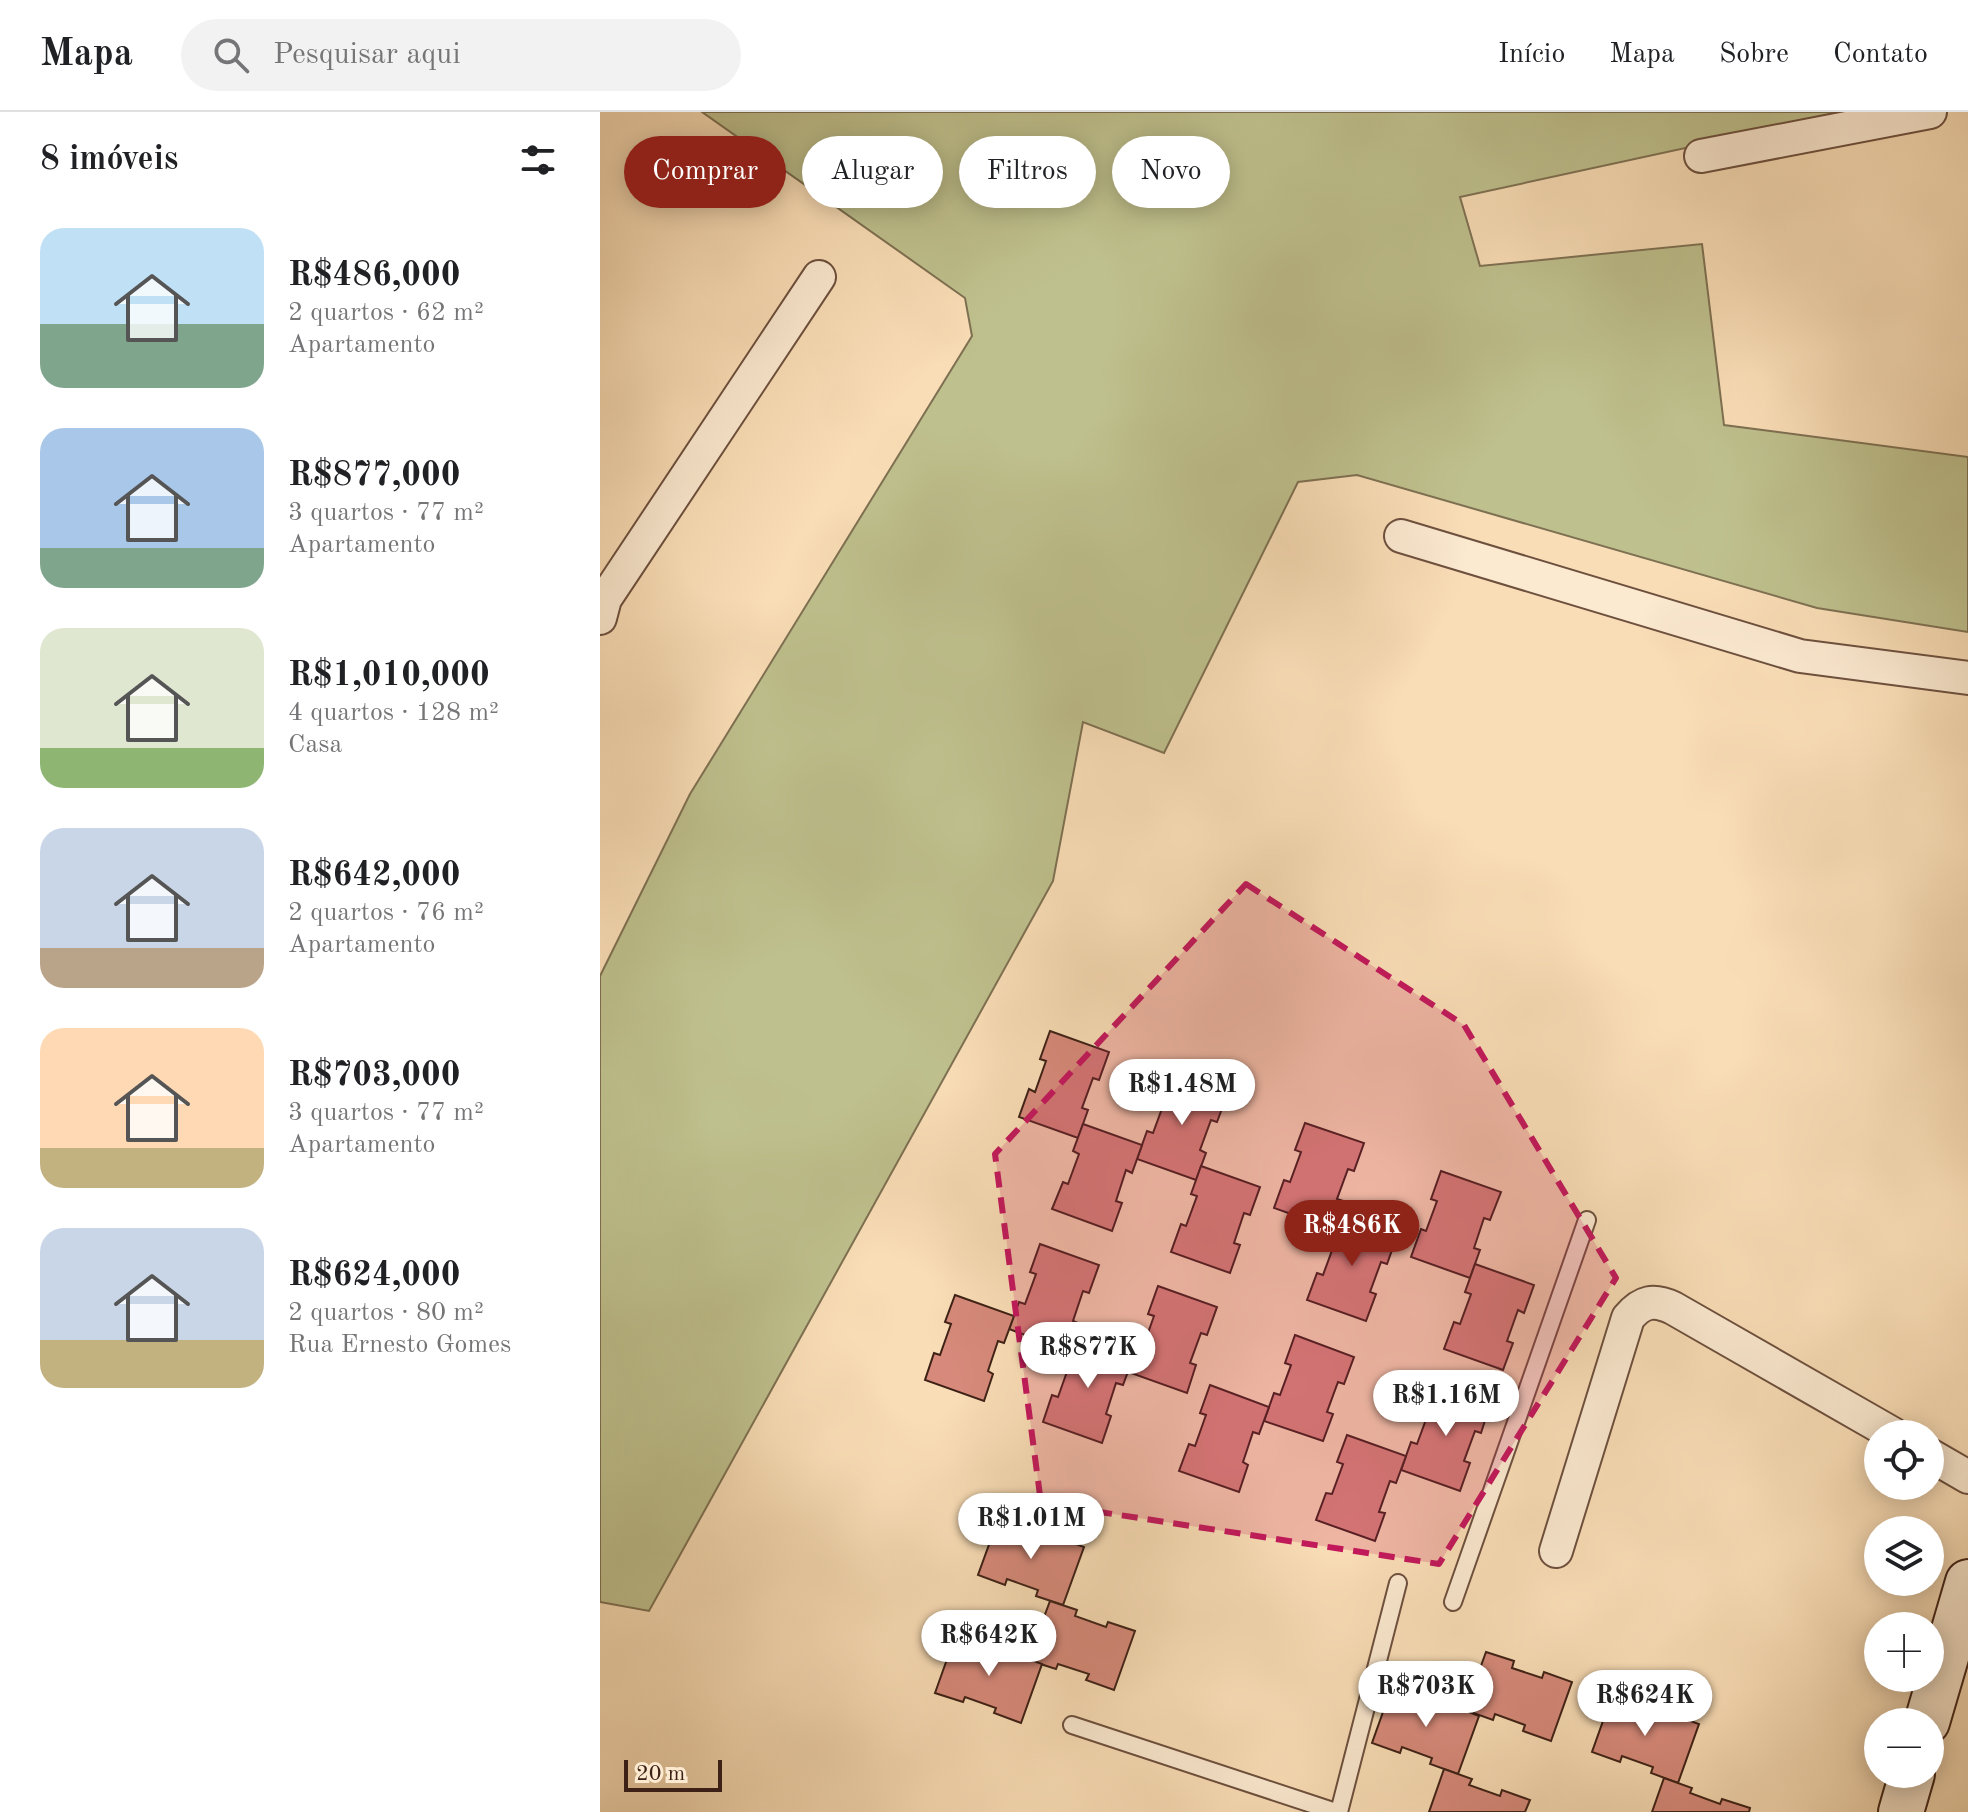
<!DOCTYPE html>
<html lang="pt">
<head>
<meta charset="utf-8">
<style>
  :root { --surface:#fff; --page:#f2f2f2; --text:#202124; --muted:#757577; --line:#e0e0e0; --accent:#8f2418 }
  body { margin:0; font-family:"Old Standard TT",serif; background:var(--page); color:var(--text); height:100vh; display:flex; flex-direction:column; font-size:30px; white-space:nowrap }
  * { box-sizing:border-box; margin:0 }
  p { font-size:26px; color:var(--muted) }
  .icon { flex:none; width:44px; height:44px; fill:none; stroke:currentColor; stroke-width:2; stroke-linecap:round; stroke-linejoin:round }
  .map { position:relative; flex:1; overflow:hidden }
  .drawer { display:flex; flex-direction:column; background:var(--surface); width:600px }
  .drawer>* { flex:none }
  .guide { position:absolute; left:24px; top:24px; width:760px; height:72px; display:flex; gap:16px }
  .tools { position:absolute; left:1264px; top:1308px; display:grid; gap:16px }
  .tools a { display:grid; place-items:center; width:80px; height:80px; border-radius:50%; background:var(--surface); box-shadow:0 4px 20px #0003; font-size:40px }
  .scale { position:absolute; left:24px; bottom:20px; width:98px; box-sizing:border-box; padding-left:8px; border:4px solid #3e2116; border-top:0; font-size:22px; line-height:28px; white-space:nowrap; color:#3e2116; -webkit-text-stroke:6px #fbe9d0; paint-order:stroke }
  .price { position:absolute; translate:-50% -68px; padding:0 18px; border-radius:28px; background:#fff; color:#222; font-size:26px; line-height:52px; filter:drop-shadow(0 2px 4px #0008) }
  .price::after { content:''; position:absolute; left:50%; top:48px; width:24px; height:18px; margin-left:-12px; background:inherit; clip-path:polygon(0 0,100% 0,50% 100%) }
  .price.selected { background:var(--accent); color:#fff }
  ul { padding:0; list-style:none }
  li { display:flex; align-items:center; gap:24px; height:200px; padding:0 40px }
  li span { display:grid; place-items:center; flex:none; width:224px; height:160px; border-radius:24px; color:#555 }
  li>.icon { margin-inline-start:auto }
  span .icon { width:96px; height:96px; fill:#fffc; stroke-width:1 }
  li b { font-size:34px }
  h2 { display:flex; justify-content:space-between; align-items:center; height:96px; padding:0 40px; font-size:34px }
  .chip { padding:0 28px; border-radius:36px; background:var(--surface); box-shadow:0 4px 20px #0003; font-size:28px; line-height:72px }
  .chip.selected { background:var(--accent); color:#fff }
  header { display:flex; align-items:center; gap:48px; box-sizing:border-box; height:112px; padding:0 40px; background:var(--surface); border-bottom:2px solid var(--line) }
  header strong { font-size:38px }
  nav { display:flex; gap:44px; margin-inline-start:auto; font-size:28px }
  .search { width:560px; height:72px; background:var(--page); display:flex; align-items:center; gap:20px; box-sizing:border-box; padding:0 28px; border-radius:44px; color:var(--muted); font-size:30px }
  main { display:flex; flex:1; min-height:0 }
  .map>svg:first-child { display:block }
</style>
</head>
<body>
<header>
<strong>Mapa</strong>
<div class="search"><svg class="icon" aria-label="search" viewBox="0 0 24 24"><circle cx="10" cy="10" r="6"/><path d="M15 15l6 6"/></svg>Pesquisar aqui</div>
<nav><a>Início</a><a>Mapa</a><a>Sobre</a><a>Contato</a></nav>
</header>
<main>
<section class="drawer">
<h2>8 imóveis<svg class="icon" aria-label="filters" viewBox="0 0 24 24"><path d="M4 7h16M4 17h16"/><circle cx="9" cy="7" r="2"/><circle cx="15" cy="17" r="2"/></svg></h2>
<ul>
<li><span style="background:linear-gradient(#bfe0f5 60%,#7fa58c 0)"><svg class="icon" aria-label="home" viewBox="0 0 24 24"><path d="M3 11l9-7 9 7M6 9v11h12V9"/></svg></span><div><b>R$486,000</b><p>2 quartos · 62 m²</p><p>Apartamento</p></div></li>
<li><span style="background:linear-gradient(#a9c7e8 75%,#7fa58c 0)"><svg class="icon" aria-label="home" viewBox="0 0 24 24"><path d="M3 11l9-7 9 7M6 9v11h12V9"/></svg></span><div><b>R$877,000</b><p>3 quartos · 77 m²</p><p>Apartamento</p></div></li>
<li><span style="background:linear-gradient(#dfe7d0 75%,#8fb573 0)"><svg class="icon" aria-label="home" viewBox="0 0 24 24"><path d="M3 11l9-7 9 7M6 9v11h12V9"/></svg></span><div><b>R$1,010,000</b><p>4 quartos · 128 m²</p><p>Casa</p></div></li>
<li><span style="background:linear-gradient(#c9d6e8 75%,#b9a48a 0)"><svg class="icon" aria-label="home" viewBox="0 0 24 24"><path d="M3 11l9-7 9 7M6 9v11h12V9"/></svg></span><div><b>R$642,000</b><p>2 quartos · 76 m²</p><p>Apartamento</p></div></li>
<li><span style="background:linear-gradient(#ffd9b3 75%,#c2b280 0)"><svg class="icon" aria-label="home" viewBox="0 0 24 24"><path d="M3 11l9-7 9 7M6 9v11h12V9"/></svg></span><div><b>R$703,000</b><p>3 quartos · 77 m²</p><p>Apartamento</p></div></li>
<li><span style="background:linear-gradient(#c9d6e8 70%,#c2b280 0)"><svg class="icon" aria-label="home" viewBox="0 0 24 24"><path d="M3 11l9-7 9 7M6 9v11h12V9"/></svg></span><div><b>R$624,000</b><p>2 quartos · 80 m²</p><p>Rua Ernesto Gomes</p></div></li>
</ul>
</section>
<div class="map">
<svg width="1368" height="1700" viewBox="0 0 1368 1700">
  <rect width="100%" height="100%" fill="#f9ddb6"/>
  <filter id="stains"><feTurbulence type="fractalNoise" baseFrequency=".0025" numOctaves="4"/><feColorMatrix values="0 0 0 0 .2 0 0 0 0 .09 0 0 0 0 .02 0 0 0 .5 -.17"/></filter>
  <radialGradient id="worn" r=".72"><stop offset=".6" stop-color="#630" stop-opacity="0"/><stop offset="1" stop-color="#630" stop-opacity=".3"/></radialGradient>
  <polygon fill="#bec08d" stroke="#7e7052" stroke-width="2" points="102,0 1251,0 860,85 880,154 1102,132 1124,313 1368,345 1368,520 1217,496 757,363 698,370 564,641 483,610 453,769 49,1499 0,1490 0,864 90,682 372,224 365,186"/>
  <g fill="#d78a7b" stroke="#3e2116" stroke-width="2">
    <polygon points="450,919 509,940 499,968 493,966 482,996 488,998 478,1026 419,1005 429,977 435,980 446,949 440,947"/>
    <polygon points="568,961 627,983 617,1010 611,1008 600,1038 606,1041 596,1068 537,1047 547,1019 553,1021 564,991 558,989"/>
    <polygon points="705,1011 764,1031 754,1059 748,1057 737,1087 743,1089 733,1117 674,1096 684,1068 690,1070 701,1040 695,1038"/>
    <polygon points="483,1012 542,1033 532,1061 526,1058 516,1089 522,1091 512,1119 452,1097 463,1070 468,1072 479,1042 473,1039"/>
    <polygon points="601,1054 660,1075 650,1103 644,1101 634,1131 640,1133 630,1161 571,1140 581,1112 586,1114 597,1084 591,1082"/>
    <polygon points="841,1059 901,1080 890,1108 884,1106 874,1136 880,1138 870,1166 811,1145 821,1117 826,1119 837,1089 831,1087"/>
    <polygon points="738,1103 797,1124 787,1152 781,1150 770,1180 776,1182 766,1209 707,1188 717,1161 723,1163 734,1133 728,1130"/>
    <polygon points="440,1132 499,1153 489,1181 483,1179 473,1209 478,1211 468,1239 409,1217 419,1190 425,1192 436,1162 430,1160"/>
    <polygon points="875,1152 934,1173 924,1201 918,1198 907,1229 913,1231 903,1258 844,1237 854,1210 860,1212 871,1182 865,1180"/>
    <polygon points="558,1174 617,1195 607,1223 601,1221 590,1251 596,1253 587,1281 528,1260 537,1232 543,1235 554,1204 548,1202"/>
    <polygon points="355,1183 414,1204 404,1231 398,1229 388,1259 393,1262 384,1289 325,1268 334,1241 340,1243 351,1212 345,1210"/>
    <polygon points="695,1223 754,1245 744,1272 738,1270 727,1300 733,1302 723,1329 664,1309 674,1281 680,1283 691,1253 685,1251"/>
    <polygon points="474,1225 533,1246 523,1273 516,1271 506,1302 511,1304 502,1331 443,1310 452,1283 458,1285 469,1254 463,1252"/>
    <polygon points="831,1272 890,1293 881,1321 875,1319 864,1349 870,1351 860,1379 801,1358 811,1330 817,1332 828,1302 822,1299"/>
    <polygon points="610,1273 669,1295 659,1322 653,1320 643,1350 648,1353 639,1380 579,1359 589,1332 595,1334 606,1303 600,1301"/>
    <polygon points="747,1323 806,1344 796,1371 790,1369 779,1400 785,1401 775,1429 716,1408 726,1381 732,1382 743,1352 737,1350"/>
    <polygon points="399,1405 426,1414 424,1420 455,1431 457,1425 484,1435 463,1493 436,1484 438,1478 407,1467 405,1473 378,1463"/>
    <polygon points="450,1489 477,1498 475,1504 506,1515 508,1510 535,1519 514,1578 486,1568 489,1562 458,1552 456,1557 428,1548"/>
    <polygon points="356,1522 384,1531 382,1538 413,1548 415,1542 442,1552 421,1611 394,1601 396,1596 365,1585 363,1590 335,1581"/>
    <polygon points="886,1540 914,1549 912,1556 942,1566 944,1560 972,1570 951,1629 923,1619 925,1613 895,1602 893,1608 865,1598"/>
    <polygon points="793,1572 821,1583 819,1589 849,1599 852,1593 879,1604 858,1662 830,1652 832,1646 802,1635 800,1641 772,1631"/>
    <polygon points="1013,1581 1041,1591 1039,1597 1070,1608 1071,1602 1099,1612 1078,1671 1051,1661 1053,1655 1022,1644 1020,1650 992,1640"/>
    <polygon points="844,1657 872,1667 869,1673 900,1684 902,1678 930,1688 925,1700 829,1700"/>
    <polygon points="1064,1666 1092,1676 1090,1681 1120,1692 1122,1687 1150,1696 1149,1700 1052,1700"/>
  </g>
  <g fill="none" stroke-linecap="round" stroke-linejoin="round">
    <g stroke="#6d503e" stroke-width="20">
      <g id="service">
        <polyline points="853,1490 987,1108"/>
        <polyline points="472,1613 736,1700"/>
        <polyline points="739,1700 798,1471"/>
      </g>
    </g>
    <g stroke="#6d503e" stroke-width="36">
      <g id="minor">
        <polyline points="1101,44 1330,0"/>
        <polyline points="801,424 1200,544 1368,566"/>
        <polyline points="0,506 5,487 219,165"/>
        <polyline points="1330,1343 1368,1365"/>
        <path d="M956,1439L1028,1206C1042,1189 1054,1187 1073,1196L1293,1322"/>
      </g>
    </g>
    <g stroke="#3e2116" stroke-width="48">
      <g id="secondary">
        <polyline points="1327,1610 1368,1470"/>
        <polyline points="1301,1700 1312,1662"/>
      </g>
    </g>
    <use href="#service" stroke="#fbe9d0" stroke-width="16"/>
    <use href="#minor" stroke="#fbe9d0" stroke-width="32"/>
    <use href="#secondary" stroke="#fbe9d0" stroke-width="44"/>
  </g>
  <path fill="#c2185b" fill-opacity="0.2" stroke="#c2185b" stroke-width="6" stroke-dasharray="16 10" stroke-linejoin="round" d="M646,772L864,913L1016,1166L839,1452L441,1391L395,1042Z"/>
  <rect width="100%" height="100%" filter="url(#stains)"/>
  <rect width="100%" height="100%" fill="url(#worn)"/>
</svg>
<div class="tools">
<a><svg class="icon" aria-label="locate" viewBox="0 0 24 24"><circle cx="12" cy="12" r="6"/><path d="M12 2v4M12 18v4M2 12h4M18 12h4"/></svg></a>
<a><svg class="icon" aria-label="layers" viewBox="0 0 24 24"><path d="M12 4l9 5-9 5-9-5zM3 14l9 5 9-5"/></svg></a>
<a>+</a>
<a>−</a>
</div>
<div class="scale">20 m</div>
<b class="price" style="left:582px;top:1015px">R$1.48M</b>
<b class="price selected" style="left:752px;top:1156px">R$486K</b>
<b class="price" style="left:488px;top:1278px">R$877K</b>
<b class="price" style="left:846px;top:1326px">R$1.16M</b>
<b class="price" style="left:431px;top:1449px">R$1.01M</b>
<b class="price" style="left:389px;top:1566px">R$642K</b>
<b class="price" style="left:826px;top:1617px">R$703K</b>
<b class="price" style="left:1045px;top:1626px">R$624K</b>
<div class="guide">
<a class="chip selected">Comprar</a>
<a class="chip">Alugar</a>
<a class="chip">Filtros</a>
<a class="chip">Novo</a>
</div>
</div>
</main>
</body>
</html>
